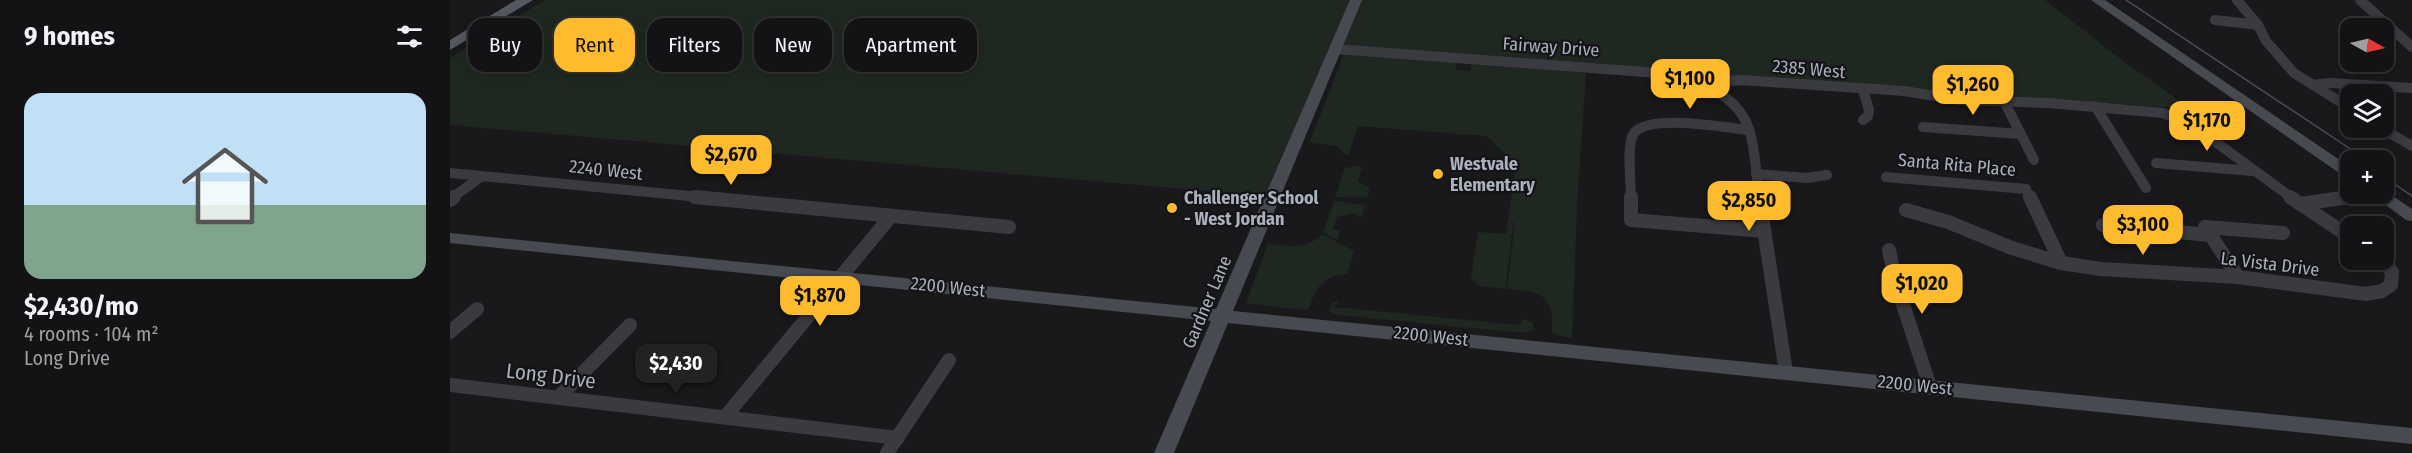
<!DOCTYPE html>
<html lang="en">
<head>
<meta charset="utf-8">
<style>
  :root { --surface:#131315; --page:#1c1c1e; --text:#f1f3f6; --muted:#9d9ea0; --line:#323234; --accent:#ffbb2e }
  body { margin:0; font-family:"Fira Sans Condensed",sans-serif; background:var(--page); color:var(--text); height:100vh; display:flex; flex-direction:column; font-size:22px; white-space:nowrap }
  * { box-sizing:border-box; margin:0 }
  p { font-size:20px; color:var(--muted) }
  .icon { flex:none; width:33px; height:33px; fill:none; stroke:currentColor; stroke-width:2; stroke-linecap:round; stroke-linejoin:round }
  .map { position:relative; flex:1; overflow:hidden }
  .side { display:flex; flex-direction:column; background:var(--surface); width:450px }
  .side>* { flex:none }
  .hud { position:absolute; left:18px; top:18px; width:570px; height:54px; display:flex; gap:12px }
  .needle { width:39px; rotate:98deg }
  .buttons { position:absolute; left:1890px; top:18px; display:grid; gap:12px }
  .buttons a { display:grid; place-items:center; width:54px; height:54px; border-radius:12px; background:var(--surface); box-shadow:0 3px 15px #0003,0 0 0 2px var(--line); font-size:30px }
  .price { position:absolute; translate:-50% -51px; padding:0 14px; border-radius:12px; background:var(--accent); color:#111; font-size:20px; line-height:39px; filter:drop-shadow(0 2px 3px #0008) }
  .price::after { content:''; position:absolute; left:50%; top:36px; width:18px; height:14px; margin-left:-9px; background:inherit; clip-path:polygon(0 0,100% 0,50% 100%) }
  .price.selected { background:#222; color:#fff }
  ul { padding:0; list-style:none }
  li { display:grid; align-content:center; gap:12px; height:318px; padding:0 24px }
  li+li { border-top:2px solid var(--line) }
  li span { display:grid; place-items:center; height:186px; border-radius:18px; color:#555 }
  li>.icon { margin-inline-start:auto }
  span .icon { width:108px; height:108px; fill:#fffc; stroke-width:1 }
  li b { font-size:26px }
  h2 { display:flex; justify-content:space-between; align-items:center; height:72px; padding:0 24px; font-size:26px }
  .chip { padding:0 21px; border-radius:18px; background:var(--surface); box-shadow:0 3px 15px #0003,0 0 0 2px var(--line); font-size:21px; line-height:54px }
  .chip.selected { background:var(--accent); color:#111 }
  main { display:flex; flex:1; min-height:0 }
  .map>svg:first-child { display:block }
</style>
</head>
<body>
<main>
<section class="side">
<h2>9 homes<svg class="icon" aria-label="filters" viewBox="0 0 24 24"><path d="M4 7h16M4 17h16"/><circle cx="9" cy="7" r="2"/><circle cx="15" cy="17" r="2"/></svg></h2>
<ul>
<li><span style="background:linear-gradient(#bfe0f5 60%,#7fa58c 0)"><svg class="icon" aria-label="home" viewBox="0 0 24 24"><path d="M3 11l9-7 9 7M6 9v11h12V9"/></svg></span><div><b>$2,430/mo</b><p>4 rooms · 104 m²</p><p>Long Drive</p></div></li>
</ul>
</section>
<div class="map">
<svg width="1962" height="453" viewBox="0 0 1962 453">
  <rect width="100%" height="100%" fill="#19191c"/>
  <g fill="#1e2820">
    <polygon points="95,0 1595,0 1673,61 1741,109 1452,89 1262,82 894,45 815,196 0,125 0,58"/>
    <path d="M894,54L1007,62L1006,70L1020,71L1022,63L1136,73L1127,205L1122,338L1109,336L1102,333C1104,295 1093,292 1057,289L1065,224L1058,219L1066,165L1037,136L908,126L898,156L886,146L860,142Z"/>
    <polygon points="906,166 912,167 908,182 920,188 917,198 885,197 895,168"/>
    <polygon points="884,201 915,205 912,216 908,217 905,213 887,217 883,229 890,230 887,240 873,232"/>
    <polygon points="1058,220 1063,224 1055,289 1027,285 1024,279 1021,279 1028,232 1056,234"/>
    <path d="M872,234L904,251L897,274C871,277 867,286 859,308L854,310L796,303L818,244C838,246 857,250 872,234Z"/>
    <polygon points="887,300 888,302 884,307 1068,325 1074,319 1083,323 1083,330 1073,333 888,315 879,311 881,304"/>
  </g>
  <g fill="none" stroke-linecap="round" stroke-linejoin="round">
    <g stroke="#3a3b41" stroke-width="10">
      <polyline points="1787,0 1808,25 1816,41 1844,73 1900,108"/>
      <polyline points="1910,0 1962,47"/>
      <polyline points="1765,20 1808,25"/>
      <path d="M885,49L1208,73C1243,79 1286,91 1299,129C1306,150 1306,176 1309,198"/>
      <polyline points="1863,85 1880,83 1962,88"/>
      <polyline points="1262,89 1278,81 1291,80 1454,91 1509,100 1598,103 1713,113 1748,129 1842,198"/>
      <polyline points="1413,90 1419,110 1418,116 1413,120"/>
      <polyline points="1555,103 1584,160"/>
      <polyline points="1645,106 1696,188"/>
      <polyline points="1473,127 1571,134"/>
      <polyline points="1931,128 1962,146"/>
      <polyline points="1706,163 1803,171"/>
      <polyline points="0,173 260,198"/>
      <polyline points="1306,174 1357,178 1377,175"/>
      <polyline points="1436,177 1576,189 1580,198"/>
      <polyline points="2,198 32,176"/>
      <path d="M1181,198C1181,182 1177,152 1182,137C1190,111 1278,128 1299,130"/>
      <polyline points="1889,198 1917,194"/>
    </g>
    <g stroke="#3a3b41" stroke-width="14">
      <polyline points="245,197 559,227"/>
      <polyline points="1181,197 1181,220 1314,231"/>
      <polyline points="1309,197 1336,372"/>
      <polyline points="1580,197 1611,263"/>
      <polyline points="1840,197 1900,237"/>
      <polyline points="0,200 4,197"/>
      <polyline points="1850,204 1899,197"/>
      <polyline points="1456,210 1498,222 1562,248 1611,263 1651,269 1788,277 1916,294 1932,291 1941,285 1942,272 1932,260"/>
      <polyline points="1653,225 1760,235"/>
      <polyline points="1755,227 1833,233"/>
      <polyline points="1756,228 1788,277"/>
      <polyline points="1439,250 1446,283 1480,387"/>
      <polyline points="0,332 27,309"/>
      <polyline points="0,385 448,438"/>
      <polyline points="108,398 180,325"/>
      <polyline points="275,417 441,216"/>
      <polyline points="437,453 499,360"/>
    </g>
    <g fill="#484a52" fill-rule="evenodd">
      <polygon points="900,0 912,0 783,311 1962,428 1962,444 778,323 724,453 704,453 761,321 0,243 0,233 766,309"/>
      <polygon points="1641,0 1655,0 1900,167 1900,179 1895,177"/>
      <polygon points="1934,190 1962,209 1962,221 1956,220 1921,194 1934,194"/>
    </g>
    <polygon fill="#565861" fill-rule="evenodd" points="66,0 83,0 0,50 0,40"/>
    <g stroke="#4d4f57" stroke-width="1.5">
      <polyline points="1676,0 1917,160"/>
      <polyline points="1934,177 1962,196"/>
    </g>
  </g>
  <g fill="#ffbb2e" stroke="#141417" stroke-width="2">
    <circle cx="988" cy="174" r="6"/>
    <circle cx="722" cy="208" r="6"/>
  </g>
  <g text-anchor="middle" stroke-width="4.5" stroke-linejoin="round" paint-order="stroke">
    <g font-size="18" fill="#aab0bd" stroke="#141417">
      <text transform="translate(1101 47) rotate(4)" y="6">Fairway Drive</text>
      <text transform="translate(1359 69) rotate(5)" y="6">2385 West</text>
      <text transform="translate(1507 165) rotate(5)" y="6">Santa Rita Place</text>
      <text transform="translate(156 170) rotate(6)" y="6">2240 West</text>
      <text transform="translate(1820 264) rotate(7)" y="6">La Vista Drive</text>
      <text transform="translate(498 287) rotate(6)" y="6">2200 West</text>
      <text transform="translate(757 302) rotate(-67)" y="6">Gardner Lane</text>
      <text transform="translate(981 336) rotate(6)" y="6">2200 West</text>
      <text transform="translate(1465 385) rotate(6)" y="6">2200 West</text>
    </g>
    <g font-size="18" font-weight="bold" fill="#aab0bd" stroke="#141417" text-anchor="start">
      <text x="1000" y="170">Westvale<tspan x="1000" dy="21">Elementary</tspan></text>
      <text x="734" y="204">Challenger School<tspan x="734" dy="21">- West Jordan</tspan></text>
    </g>
    <g font-size="21" fill="#aab0bd" stroke="#141417">
      <text transform="translate(101 376) rotate(7)" y="7">Long Drive</text>
    </g>
  </g>
</svg>
<div class="buttons">
<a><svg class="needle" viewBox="-14 -14 28 28"><path d="M0-13l5 13h-10z" fill="#e53935"/><path d="M0 13l5-13h-10z" fill="#9d9ea0"/></svg></a>
<a><svg class="icon" aria-label="layers" viewBox="0 0 24 24"><path d="M12 4l9 5-9 5-9-5zM3 14l9 5 9-5"/></svg></a>
<a>+</a>
<a>−</a>
</div>
<b class="price" style="left:1240px;top:110px">$1,100</b>
<b class="price" style="left:1523px;top:116px">$1,260</b>
<b class="price" style="left:1757px;top:152px">$1,170</b>
<b class="price" style="left:281px;top:186px">$2,670</b>
<b class="price" style="left:1299px;top:232px">$2,850</b>
<b class="price" style="left:1693px;top:256px">$3,100</b>
<b class="price" style="left:1472px;top:315px">$1,020</b>
<b class="price" style="left:370px;top:327px">$1,870</b>
<b class="price selected" style="left:226px;top:395px">$2,430</b>
<div class="hud">
<a class="chip">Buy</a>
<a class="chip selected">Rent</a>
<a class="chip">Filters</a>
<a class="chip">New</a>
<a class="chip">Apartment</a>
</div>
</div>
</main>
</body>
</html>
